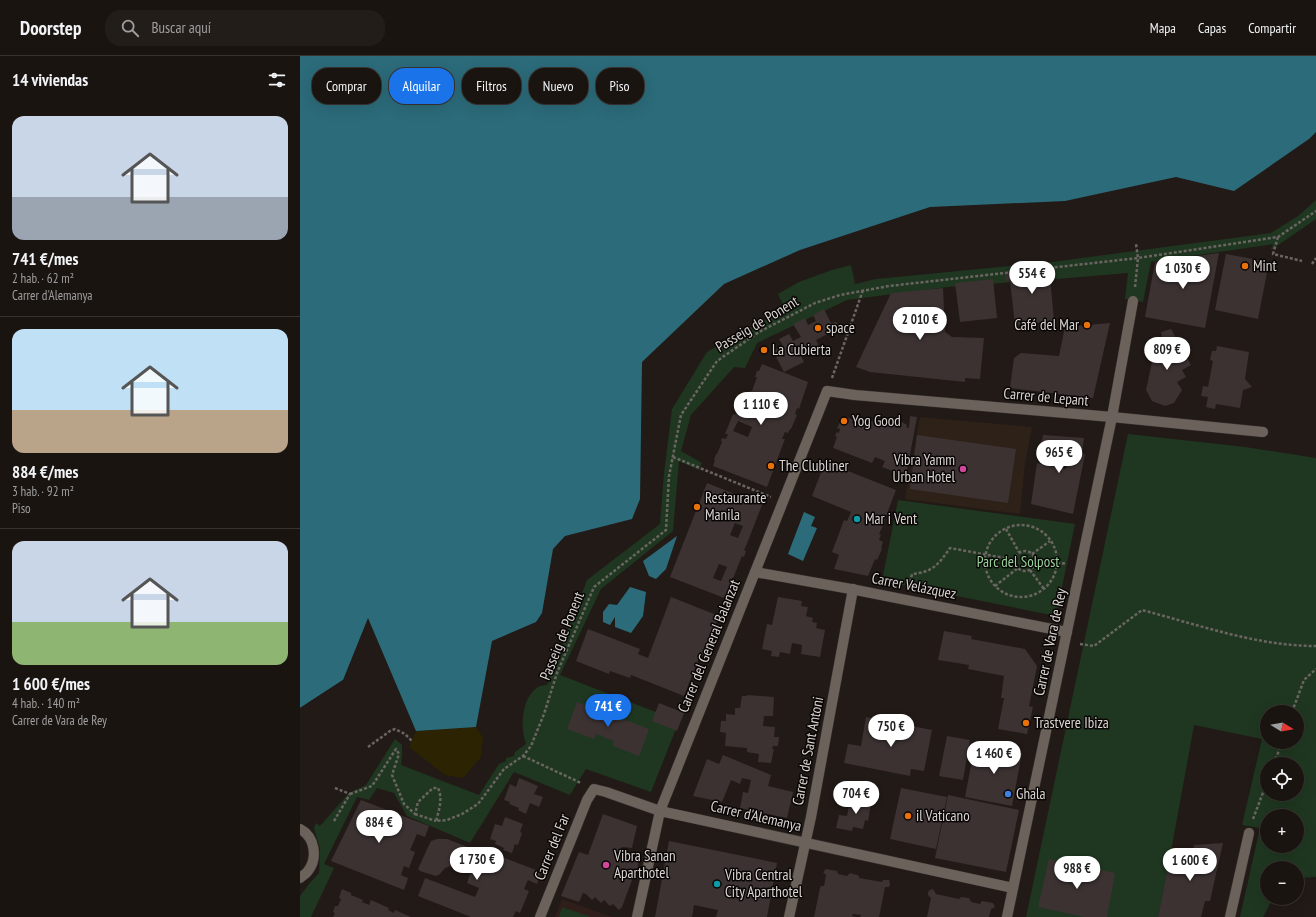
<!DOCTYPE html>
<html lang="es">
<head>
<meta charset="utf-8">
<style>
  :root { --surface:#1a1410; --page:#231d19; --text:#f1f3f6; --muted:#9f9e9f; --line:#383330; --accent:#1a73e8 }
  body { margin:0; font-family:"PT Sans Narrow",sans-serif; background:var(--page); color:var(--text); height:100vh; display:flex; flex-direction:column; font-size:15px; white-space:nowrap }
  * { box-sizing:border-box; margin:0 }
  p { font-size:13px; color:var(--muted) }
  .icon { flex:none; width:22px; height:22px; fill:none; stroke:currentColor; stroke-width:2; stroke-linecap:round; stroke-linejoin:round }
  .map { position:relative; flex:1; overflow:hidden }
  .side { display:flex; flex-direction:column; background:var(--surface); width:300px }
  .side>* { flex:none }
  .hud { position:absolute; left:12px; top:12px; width:380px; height:36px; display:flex; gap:8px }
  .needle { width:26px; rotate:101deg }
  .controls { position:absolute; left:960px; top:649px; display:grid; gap:8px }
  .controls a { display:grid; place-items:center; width:44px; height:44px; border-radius:50%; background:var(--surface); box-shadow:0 4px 16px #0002,0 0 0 1px var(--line); font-size:20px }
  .price { position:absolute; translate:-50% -34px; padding:0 9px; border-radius:14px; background:#fff; color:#222; font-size:13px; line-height:26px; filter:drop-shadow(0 1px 2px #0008) }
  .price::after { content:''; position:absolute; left:50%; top:24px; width:12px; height:9px; margin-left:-6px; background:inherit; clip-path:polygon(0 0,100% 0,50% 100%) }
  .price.on { background:var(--accent); color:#fff }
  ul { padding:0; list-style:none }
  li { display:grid; align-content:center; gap:8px; height:212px; padding:0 12px }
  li+li { border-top:1px solid var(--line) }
  li span { display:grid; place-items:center; height:124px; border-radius:12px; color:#555 }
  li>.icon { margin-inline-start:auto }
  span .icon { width:72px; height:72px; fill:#fffc; stroke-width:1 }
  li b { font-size:17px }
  h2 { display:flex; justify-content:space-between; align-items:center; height:48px; padding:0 12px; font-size:17px }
  .tag { padding:0 14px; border-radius:16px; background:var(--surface); box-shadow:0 4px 16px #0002,0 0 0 1px var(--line); font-size:14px; line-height:36px }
  .tag.on { background:var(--accent); color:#fff }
  header { display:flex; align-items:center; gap:24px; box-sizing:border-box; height:56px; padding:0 20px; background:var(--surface); border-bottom:1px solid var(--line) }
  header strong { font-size:19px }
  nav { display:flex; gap:22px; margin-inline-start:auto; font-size:14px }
  .search { width:280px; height:36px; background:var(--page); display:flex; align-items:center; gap:10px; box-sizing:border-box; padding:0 14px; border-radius:16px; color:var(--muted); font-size:15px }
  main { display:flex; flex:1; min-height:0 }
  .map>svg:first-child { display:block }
</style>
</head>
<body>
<header>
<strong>Doorstep</strong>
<div class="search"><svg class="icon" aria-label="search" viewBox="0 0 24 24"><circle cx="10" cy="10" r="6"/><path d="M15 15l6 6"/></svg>Buscar aquí</div>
<nav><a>Mapa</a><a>Capas</a><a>Compartir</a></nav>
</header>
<main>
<section class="side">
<h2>14 viviendas<svg class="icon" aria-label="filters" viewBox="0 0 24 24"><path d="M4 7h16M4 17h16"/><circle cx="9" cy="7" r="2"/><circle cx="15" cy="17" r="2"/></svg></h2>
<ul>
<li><span style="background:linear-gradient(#c9d6e8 65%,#9aa5b1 0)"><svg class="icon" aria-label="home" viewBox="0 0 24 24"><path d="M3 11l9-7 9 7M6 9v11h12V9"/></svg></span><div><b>741 €/mes</b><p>2 hab. · 62 m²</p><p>Carrer d'Alemanya</p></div></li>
<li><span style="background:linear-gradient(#bfe0f5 65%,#b9a48a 0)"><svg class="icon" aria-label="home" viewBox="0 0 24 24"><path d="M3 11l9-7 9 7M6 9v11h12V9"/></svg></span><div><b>884 €/mes</b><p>3 hab. · 92 m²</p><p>Piso</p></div></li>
<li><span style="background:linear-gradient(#c9d6e8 65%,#8fb573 0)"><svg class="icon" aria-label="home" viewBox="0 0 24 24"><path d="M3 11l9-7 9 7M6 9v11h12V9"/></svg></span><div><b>1 600 €/mes</b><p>4 hab. · 140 m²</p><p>Carrer de Vara de Rey</p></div></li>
</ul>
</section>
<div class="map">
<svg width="1016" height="861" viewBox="0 0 1016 861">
  <rect width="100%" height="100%" fill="#221a16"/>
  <polygon fill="#2e2118" points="620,361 732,371 725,408 720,458 605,443"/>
  <polygon fill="#301e1a" points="262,843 312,861 255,861"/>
  <g fill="#1f3721" fill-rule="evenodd">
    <path d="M1016,144V163L971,194L973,188L851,206L843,246L825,243L828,217L756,223L647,231L547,244L457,287L445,312L434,311L391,359L381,395L402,407L399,414L379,405L373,475L301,533L260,619L379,665L351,736L286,713L270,739L214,716L170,787L107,760L94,737L77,732L69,744L57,741L24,808L34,812L11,861H0V840L9,828L19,817L20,793L14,772L16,767L20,770L49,737L66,729L95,683L102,689V699L101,709L179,739L199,708L206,705V702L214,700L215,696L226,688C220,672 221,642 238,631C240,630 244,629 247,629L287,524L360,468L364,417L372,353L407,296L485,253L478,238L499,226L532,214L551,209L555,228L576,223L752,206L971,177L998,160Z"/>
    <path d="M828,378L945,391L1016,402V821L997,822V812H967V842H973L963,861H940L960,772L942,769L962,683L894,669L870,801L858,861H726ZM967,656H997V686H967ZM967,708H997V738H967ZM967,760H997V790H967Z"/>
    <polygon points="598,444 775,468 756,560 582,525"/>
    <polygon points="262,851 291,861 259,861"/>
  </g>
  <polygon fill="#2b2302" points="176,671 183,682 181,701 163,722 145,719 109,691 116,675"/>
  <g fill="#2c6b7a">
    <polygon points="0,0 1016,0 1016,76 1009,83 934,135 876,121 765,145 630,151 500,194 424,228 342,306 340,443 332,463 265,480 253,493 242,557 236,566 192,585 176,671 116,675 68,562 43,624 0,652"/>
    <polygon points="504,456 515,461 511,470 517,472 503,505 488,498"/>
    <polygon points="377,480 366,513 356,523 349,520 343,505"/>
    <polygon points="330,531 346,536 343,560 331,577 315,571 315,561 310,569 303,566 303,556 309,548 317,549"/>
  </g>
  <polygon fill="#221a16" points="43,624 45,625 0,654 0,652"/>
  <g fill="#3c3232" fill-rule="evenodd">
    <polygon points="919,197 905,272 845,261 855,206"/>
    <polygon points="926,198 969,206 958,263 915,254"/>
    <polygon points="752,211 753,220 750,220 754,265 715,269 710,225 706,225 705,216"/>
    <polygon points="693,223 697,262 660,266 655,227"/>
    <polygon points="643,232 645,276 652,281 684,282 680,323 665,322 665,326 570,316 556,311 591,237"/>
    <polygon points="524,253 531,267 536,266 538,268 537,273 516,284 519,290 501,300 504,306 484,316 473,295 483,290 479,283 489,278 493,285 501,281 493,268 505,262 508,269 516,265 513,259"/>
    <polygon points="810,267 793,342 710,332 714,302 721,297 759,300 765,271"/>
    <polygon points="871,273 891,309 882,314 886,321 877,326 882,334 874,347 865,350 852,345 846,334 852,306 860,302 856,294 857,288 862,282 861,276"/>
    <polygon points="917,290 949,296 945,323 952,331 943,334 940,352 916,348 915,353 906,351 908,341 901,340 903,330 908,331 913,305 910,304 912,295 916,295"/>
    <path d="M462,308L508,326L499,353L497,352L495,358L497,359L491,373H490L488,377L485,376L482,383H485L467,431L413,410L415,404H414L416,398H417L422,386L421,385L422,382L426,383L428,378H425L433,358L435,359L437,355L441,356L442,354H444L449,342L447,341L450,335H452L457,321H455L457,315H459ZM438,365L452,371L448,381L433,375Z"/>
    <polygon points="610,360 617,361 606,420 582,411 585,405 575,401 572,407 533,392 537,381 535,380 537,376 539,377 540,373 537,372 540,366 542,366 543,363 545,364 546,361 553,364 552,367 554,368 558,362 564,364 563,368 565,369 566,366 568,367 569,364 574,366 573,369 576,370 579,365 585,367 584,371 586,371 590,365 597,367 595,371 598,372 602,366 607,369 606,371 609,372"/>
    <polygon points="617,379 716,393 708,447 610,433"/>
    <polygon points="743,379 784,382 782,398 785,398 773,458 731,448 737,407 766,413 768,405 758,404 759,400 736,399 738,389 741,390"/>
    <polygon points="525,406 596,434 583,468 564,460 564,462 583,470 579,478 581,479 579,484 583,486 581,492 582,493 577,504 575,503 568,520 534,513 539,499 532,496 544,464 547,465 551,456 512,440"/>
    <path d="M407,427L462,449L446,490L444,494L446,495L444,501L442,500L427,537L429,538L427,543L370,521ZM435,467L443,470L438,482L430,479ZM419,508L427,511L421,525L413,522Z"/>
    <polygon points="371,541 419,560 403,600 400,599 384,640 331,619 330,622 310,615 309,618 276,605 288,573 340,593 338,598 348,602"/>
    <polygon points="478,541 502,545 501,550 508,551 506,560 513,562 512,566 517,567 516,572 525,574 520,601 501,598 502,589 492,587 490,598 480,596 479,601 471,600 472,595 462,593 467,568 472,569"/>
    <polygon points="644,575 672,580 671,583 725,593 737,610 729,650 733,651 727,678 698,673 704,642 701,642 704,620 668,613 669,609 638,604"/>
    <polygon points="447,639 474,641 473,660 464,660 463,670 475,671 474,681 479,681 478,690 473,690 472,693 474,693 471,707 458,706 459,698 447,696 447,692 425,690 426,677 420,676 421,665 426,665 426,658 435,659 435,652 440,652 442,640 447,640"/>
    <polygon points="277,646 304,657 307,659 311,655 315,655 320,659 320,663 323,664 323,663 349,673 339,700 313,690 314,685 296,678 294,683 267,673"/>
    <polygon points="359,647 384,657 377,675 352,665"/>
    <polygon points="566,661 632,674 624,715 611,713 610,720 544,707 548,688 561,690"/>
    <polygon points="647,680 670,684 663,724 639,720"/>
    <polygon points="675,688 722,697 712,750 665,741"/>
    <polygon points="423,699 471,719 468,730 493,736 487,762 440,752 443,736 448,737 451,724 442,722 440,728 431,724 422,746 393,740 407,703 419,708"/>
    <polygon points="219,722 238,730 234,738 243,741 239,751 230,747 226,758 218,754 219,752 209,748 210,746 204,744 210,728 216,731"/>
    <polygon points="601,732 647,741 636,793 590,783"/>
    <polygon points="648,739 719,754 706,816 635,802"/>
    <polygon points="560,740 572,742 568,765 565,764 563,773 553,771 552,775 536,772 539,759 547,760 550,744 558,746"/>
    <polygon points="61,744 129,770 125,781 117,778 110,794 115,796 109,812 104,810 101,819 108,822 104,834 31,805"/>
    <polygon points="303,758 337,770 332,792 322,791 321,796 339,802 337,816 335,816 322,851 319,854 313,848 310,850 304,844 301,847 295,841 292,844 286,838 283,837 279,846 261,840 279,796 288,799"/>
    <polygon points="205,761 223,768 220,776 222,777 218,789 215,788 212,797 203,794 204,792 195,788 196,785 190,783 195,768 202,770"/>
    <polygon points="137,783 147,783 191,800 192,797 241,816 237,828 228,824 224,833 229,835 220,857 216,855 213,861 171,861 118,840 125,822 175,841 179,832 167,827 173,810 157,808 145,812 140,818 136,820 120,815 118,813 128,791 131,785"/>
    <polygon points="369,785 477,807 467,861 416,861 418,854 394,849 392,861 355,861"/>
    <polygon points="923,787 910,845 905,845 901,861 858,861 870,801 891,803 894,789"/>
    <polygon points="749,803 815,817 807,861 784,861 738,851"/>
    <polygon points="526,813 537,815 538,818 547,820 550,817 557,819 559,820 559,822 582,826 583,824 589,824 590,828 589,831 585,831 579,861 560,861 561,859 553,858 552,860 556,861 514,861 520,832 521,830 524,830 526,819 523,816"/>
    <polygon points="42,833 51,837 51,839 63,844 62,846 69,849 71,844 89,852 88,854 94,857 95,854 111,861 33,861 35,857 33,856 35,850 38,850 41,843 39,842"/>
    <polygon points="633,833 636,838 659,843 661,841 669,842 671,846 680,848 682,845 693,847 695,851 691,853 689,861 627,861 631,842 628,839 628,836 630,834"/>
  </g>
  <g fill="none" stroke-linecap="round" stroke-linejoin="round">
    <g stroke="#393430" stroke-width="11">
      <polyline id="lane" points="930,861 949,777"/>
    </g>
    <g stroke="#393430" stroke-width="11">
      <g id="street">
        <polyline points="455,516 551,533 767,576"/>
        <path d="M0,773C15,781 18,802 8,815C6,818 2,820 0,822"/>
        <polyline points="240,861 287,744 294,733 306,736 360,755 713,832"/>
        <polyline points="337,861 360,755 527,335 555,339 812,361 963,376"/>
        <polyline points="489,861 511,761 553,533"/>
        <polyline points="707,861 812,361 833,245"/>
      </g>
    </g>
    <g stroke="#6b6561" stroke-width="2.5" stroke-dasharray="3 2" stroke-linecap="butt">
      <polyline points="978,181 973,198 1002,205"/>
      <polyline points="1012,208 1016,202"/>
      <polyline points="835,231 838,202 836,188"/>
      <polyline points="532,322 563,234"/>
      <polyline points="373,401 471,441"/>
      <circle cx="721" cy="505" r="36"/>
      <polyline points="706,473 719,496"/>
      <circle cx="725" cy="505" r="10"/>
      <polyline points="732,498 750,485"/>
      <polyline points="735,507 756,511"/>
      <polyline points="757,508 767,507"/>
      <polyline points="730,514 744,533"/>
      <polyline points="695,530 718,512"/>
      <path d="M609,531L612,518C633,516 638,509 650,492L715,504"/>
      <path d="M780,588L794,590L842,554C899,569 957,590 1016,590"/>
      <polyline points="992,656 1004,624 1016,613"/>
      <polyline points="68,691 90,675 95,673 105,678 112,685"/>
      <polyline points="223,700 281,727"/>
      <polyline points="974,708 982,686"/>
      <polyline points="35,732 50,738"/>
      <path d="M50,738L72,730L96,693L99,698L92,719L104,748L115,758L118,746L133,732H138C143,743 139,754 136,765L147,764L162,758L178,748L204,713L223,700L231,690L244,658L257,617L294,531L366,474L369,420L381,359L417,305L459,276L515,247L540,239L589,230L838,202L978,181L1016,155"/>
      <polyline points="115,758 136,765"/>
      <polyline points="953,763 967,726"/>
      <polyline points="34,765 50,738"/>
    </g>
    <use href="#lane" stroke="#6b625c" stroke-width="10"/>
    <use href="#street" stroke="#6b625c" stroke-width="10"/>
  </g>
  <g fill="#e8710a" stroke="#090605" stroke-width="1.5">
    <circle cx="945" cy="210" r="4"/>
    <circle cx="787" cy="269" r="4"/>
    <circle cx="518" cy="272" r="4"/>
    <circle cx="464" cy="294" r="4"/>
    <circle cx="544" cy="365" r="4"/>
    <circle cx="471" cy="410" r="4"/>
    <circle cx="397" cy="451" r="4"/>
    <circle cx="726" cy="667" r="4"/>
    <circle cx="608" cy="760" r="4"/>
  </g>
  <g fill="#d1479c" stroke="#090605" stroke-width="1.5">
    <circle cx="663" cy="413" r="4"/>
    <circle cx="306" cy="809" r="4"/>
  </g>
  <g fill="#0f9aa8" stroke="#090605" stroke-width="1.5">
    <circle cx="557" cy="463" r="4"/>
    <circle cx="417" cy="828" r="4"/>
  </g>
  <circle fill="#3f7fe0" stroke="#090605" stroke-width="1.5" cx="708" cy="738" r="4"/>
  <g text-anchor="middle" stroke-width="3" stroke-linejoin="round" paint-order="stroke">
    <g font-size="15" fill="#dad5d1" stroke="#090605" text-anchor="start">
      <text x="953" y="215">Mint</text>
      <text x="779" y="274" text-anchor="end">Café del Mar</text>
      <text x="526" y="277">space</text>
      <text x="472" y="299">La Cubierta</text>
      <text x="552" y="370">Yog Good</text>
      <text x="655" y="409" text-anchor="end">Vibra Yamm<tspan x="655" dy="17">Urban Hotel</tspan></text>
      <text x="479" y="415">The Clubliner</text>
      <text x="405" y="447">Restaurante<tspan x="405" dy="17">Manila</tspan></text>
      <text x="565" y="468">Mar i Vent</text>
      <text x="734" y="672">Trastvere Ibiza</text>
      <text x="716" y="743">Ghala</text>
      <text x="616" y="765">il Vaticano</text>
      <text x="314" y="805">Vibra Sanan<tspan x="314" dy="17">Aparthotel</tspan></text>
      <text x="425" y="824">Vibra Central<tspan x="425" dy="17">City Aparthotel</tspan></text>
    </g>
    <g font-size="15" fill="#dad5d1" stroke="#090605">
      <text transform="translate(457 268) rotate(-31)" y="5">Passeig de Ponent</text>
      <text transform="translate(746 341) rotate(5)" y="5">Carrer de Lepant</text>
      <text transform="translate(614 530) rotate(11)" y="5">Carrer Velázquez</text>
      <text transform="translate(262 580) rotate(-68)" y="5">Passeig de Ponent</text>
      <text transform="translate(750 586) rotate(-78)" y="5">Carrer de Vara de Rey</text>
      <text transform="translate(409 590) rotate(-68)" y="5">Carrer del General Balanzat</text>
      <text transform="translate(508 695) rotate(-79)" y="5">Carrer de Sant Antoni</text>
      <text transform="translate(456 760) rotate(13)" y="5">Carrer d'Alemanya</text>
      <text transform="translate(252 791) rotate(-68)" y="5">Carrer del Far</text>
    </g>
    <g font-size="15" fill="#98d39c" stroke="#090605">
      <text x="718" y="511">Parc del Solpost</text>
    </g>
  </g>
</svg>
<div class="controls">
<a><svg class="needle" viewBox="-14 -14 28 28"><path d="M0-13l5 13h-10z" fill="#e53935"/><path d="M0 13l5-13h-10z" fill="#9f9e9f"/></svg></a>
<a><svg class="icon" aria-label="locate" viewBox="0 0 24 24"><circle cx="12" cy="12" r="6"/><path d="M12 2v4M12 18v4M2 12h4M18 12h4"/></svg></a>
<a>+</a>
<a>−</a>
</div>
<b class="price" style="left:883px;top:234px">1 030 €</b>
<b class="price" style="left:732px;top:239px">554 €</b>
<b class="price" style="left:620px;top:285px">2 010 €</b>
<b class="price" style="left:867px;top:315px">809 €</b>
<b class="price" style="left:461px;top:370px">1 110 €</b>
<b class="price" style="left:759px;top:418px">965 €</b>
<b class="price on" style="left:308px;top:672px">741 €</b>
<b class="price" style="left:591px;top:692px">750 €</b>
<b class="price" style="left:694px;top:719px">1 460 €</b>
<b class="price" style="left:556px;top:759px">704 €</b>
<b class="price" style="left:79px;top:788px">884 €</b>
<b class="price" style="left:177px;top:825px">1 730 €</b>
<b class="price" style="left:890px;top:826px">1 600 €</b>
<b class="price" style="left:777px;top:834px">988 €</b>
<div class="hud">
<a class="tag">Comprar</a>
<a class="tag on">Alquilar</a>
<a class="tag">Filtros</a>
<a class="tag">Nuevo</a>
<a class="tag">Piso</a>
</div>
</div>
</main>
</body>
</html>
